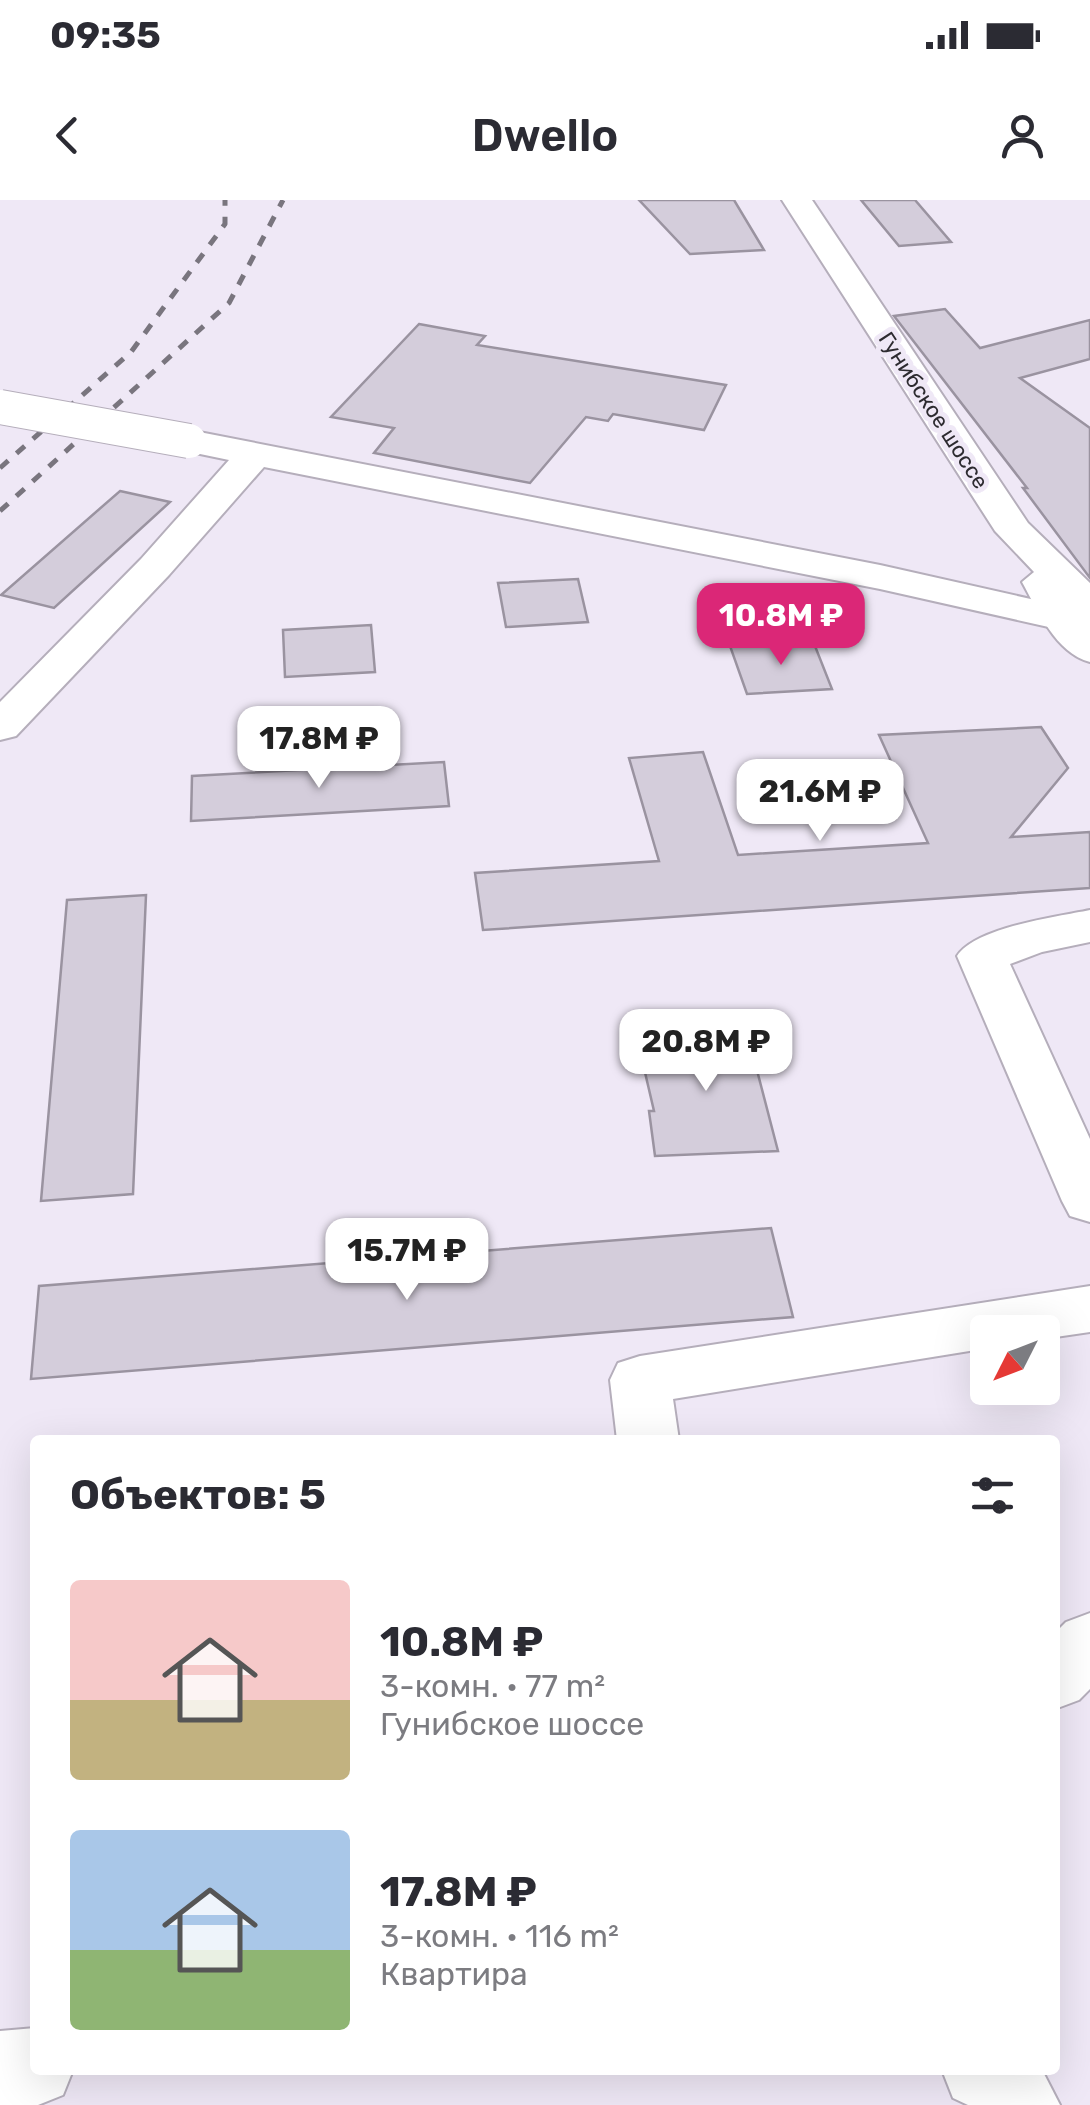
<!DOCTYPE html>
<html lang="ru">
<head>
<meta charset="utf-8">
<style>
  :root { --surface:#fff; --page:#f7f7f7; --text:#2b2b33; --muted:#7c7c81; --accent:#db2777 }
  body { margin:0; font-family:Rubik,sans-serif; background:var(--page); color:var(--text); height:100vh; display:flex; flex-direction:column; font-size:38px; white-space:nowrap }
  * { box-sizing:border-box; margin:0 }
  p { font-size:32px; color:var(--muted) }
  .icon { flex:none; width:55px; height:55px; fill:none; stroke:currentColor; stroke-width:2; stroke-linecap:round; stroke-linejoin:round }
  .map { position:relative; flex:1; overflow:hidden }
  .drawer { position:absolute; left:30px; top:1235px; width:1030px; height:640px; display:flex; flex-direction:column; background:var(--surface); border-radius:10px; box-shadow:0 10px 40px #0002 }
  .drawer>* { flex:none }
  .needle { width:65px; rotate:228deg }
  .buttons { position:absolute; left:970px; top:1115px; display:grid; gap:20px }
  .buttons a { display:grid; place-items:center; width:90px; height:90px; border-radius:10px; background:var(--surface); box-shadow:0 10px 40px #0002; font-size:50px }
  .price { position:absolute; translate:-50% -85px; padding:0 22px; border-radius:20px; background:#fff; color:#222; font-size:32px; line-height:65px; filter:drop-shadow(0 2px 5px #0008) }
  .price::after { content:''; position:absolute; left:50%; top:60px; width:30px; height:22px; margin-left:-15px; background:inherit; clip-path:polygon(0 0,100% 0,50% 100%) }
  .price.selected { background:var(--accent); color:#fff }
  ul { padding:0; list-style:none }
  li { display:flex; align-items:center; gap:30px; height:250px; padding:0 40px }
  li span { display:grid; place-items:center; flex:none; width:280px; height:200px; border-radius:10px; color:#555 }
  li>.icon { margin-inline-start:auto }
  span .icon { width:120px; height:120px; fill:#fffc; stroke-width:1 }
  li b { font-size:42px }
  h2 { display:flex; justify-content:space-between; align-items:center; height:120px; padding:0 40px; font-size:42px }
  .status { display:flex; justify-content:space-between; align-items:center; height:70px; padding:0 50px; background:var(--surface); direction:ltr }
  .status svg { height:28px; fill:currentColor }
  header { display:flex; justify-content:space-between; align-items:center; height:130px; padding:0 40px; background:var(--surface); font-size:45px; font-weight:600 }
  .map>svg:first-child { display:block }
</style>
</head>
<body>
<div class="status"><b>09:35</b><svg viewBox="0 0 49 12"><path d="M0 12V9h3v3zM5 12V6h3v6zM10 12V3h3v9zM15 12V0h3v12zM26 1h20v11H26zM47 4h2v5h-2z"/></svg></div>
<header><svg class="icon" aria-label="back" viewBox="0 0 24 24"><path d="M15 5l-7 7 7 7"/></svg>Dwello<svg class="icon" aria-label="person" viewBox="0 0 24 24"><circle cx="12" cy="8" r="4"/><path d="M4 21q1-7 8-7t8 7"/></svg></header>
<div class="map">
<svg width="1090" height="1905" viewBox="0 0 1090 1905">
  <rect width="100%" height="100%" fill="#efe8f6"/>
  <g fill="#d4cddb" stroke="#9a93a0" stroke-width="2.5">
    <polygon points="639,0 734,0 764,50 690,54"/>
    <polygon points="861,0 915,0 951,42 899,46"/>
    <polygon points="945,109 980,148 1090,120 1090,159 1020,178 1090,228 1090,378 1023,288 1027,288 894,116"/>
    <polygon points="419,124 485,136 477,145 726,185 704,230 613,214 608,221 586,217 530,283 374,253 394,228 331,217"/>
    <polygon points="120,291 170,302 54,408 1,395"/>
    <polygon points="578,379 588,422 506,427 498,383"/>
    <polygon points="371,425 375,472 285,477 283,430"/>
    <polygon points="813,441 832,489 747,494 730,446"/>
    <polygon points="1041,527 1068,568 1011,637 1090,632 1090,688 483,730 475,673 659,661 629,558 703,552 738,655 928,643 879,535"/>
    <polygon points="444,562 449,606 191,621 192,576"/>
    <polygon points="146,695 133,994 41,1001 67,700"/>
    <polygon points="746,828 778,951 655,956 649,911 654,911 637,838"/>
    <polygon points="771,1028 793,1117 31,1179 39,1086"/>
  </g>
  <g fill="none" stroke-linecap="round" stroke-linejoin="round">
    <g stroke="#b5aebb" stroke-width="4">
      <g id="minor">
        <polygon points="189,230 880,365 1062,406 1090,402 1090,426 1062,430 880,389 264,267 169,375 16,536 0,540 0,502 141,359 229,260 176,249 171,241 176,233"/>
        <path d="M1090,710V742L1042,752L1010,764L1090,939V1022L1070,1016L1062,1001L957,756C976,727 1056,717 1090,710Z"/>
        <polygon points="1090,1086 1090,1132 1042,1139 1042,1132 988,1132 988,1148 673,1199 679,1240 617,1240 610,1180 618,1163 640,1156"/>
        <polygon points="1090,1413 1090,1489 1079,1500 1055,1509 1055,1433 1066,1422"/>
        <polygon points="35,1828 35,1870 73,1870 63,1895 38,1905 0,1905 0,1831"/>
        <polygon points="942,1870 1042,1870 1060,1905 968,1905 953,1898"/>
      </g>
    </g>
    <g stroke="#b5aebb" stroke-width="4">
      <path id="major" d="M782,0H812L1028,323L1090,383V417L1082,415L1090,424V462C1056,453 1038,411 1022,382L1034,372L995,331Z"/>
    </g>
    <use href="#minor" fill="#fff" fill-rule="evenodd"/>
    <use href="#major" fill="#fff" fill-rule="evenodd"/>
    <g stroke="#79757e" stroke-width="5" stroke-dasharray="11 11" stroke-linecap="butt">
      <polyline points="0,268 131,152 225,24 225,0"/>
      <polyline points="0,311 229,103 283,0"/>
    </g>
    <g stroke="#b5aebb" stroke-width="36" stroke-linecap="butt">
      <polyline id="minor-bridge" points="0,207 189,241"/>
    </g>
    <use href="#minor-bridge" stroke="#fff" stroke-width="34"/>
  </g>
  <g text-anchor="middle" stroke-width="10" stroke-linejoin="round" paint-order="stroke">
    <g font-size="22" fill="#2d2b30" stroke="#efe8f6">
      <text transform="translate(934 210) rotate(57)" y="8">Гунибское шоссе</text>
    </g>
  </g>
</svg>
<div class="buttons">
<a><svg class="needle" viewBox="-14 -14 28 28"><path d="M0-13l5 13h-10z" fill="#e53935"/><path d="M0 13l5-13h-10z" fill="#7c7c81"/></svg></a>
</div>
<b class="price selected" style="left:781px;top:468px">10.8M ₽</b>
<b class="price" style="left:319px;top:591px">17.8M ₽</b>
<b class="price" style="left:820px;top:644px">21.6M ₽</b>
<b class="price" style="left:706px;top:894px">20.8M ₽</b>
<b class="price" style="left:407px;top:1103px">15.7M ₽</b>
<section class="drawer">
<h2>Объектов: 5<svg class="icon" aria-label="filters" viewBox="0 0 24 24"><path d="M4 7h16M4 17h16"/><circle cx="9" cy="7" r="2"/><circle cx="15" cy="17" r="2"/></svg></h2>
<ul>
<li><span style="background:linear-gradient(#f6c9c9 60%,#c2b280 0)"><svg class="icon" aria-label="home" viewBox="0 0 24 24"><path d="M3 11l9-7 9 7M6 9v11h12V9"/></svg></span><div><b>10.8M ₽</b><p>3-комн. · 77 m²</p><p>Гунибское шоссе</p></div></li>
<li><span style="background:linear-gradient(#a9c7e8 60%,#8fb573 0)"><svg class="icon" aria-label="home" viewBox="0 0 24 24"><path d="M3 11l9-7 9 7M6 9v11h12V9"/></svg></span><div><b>17.8M ₽</b><p>3-комн. · 116 m²</p><p>Квартира</p></div></li>
</ul>
</section>
</div>
</body>
</html>
